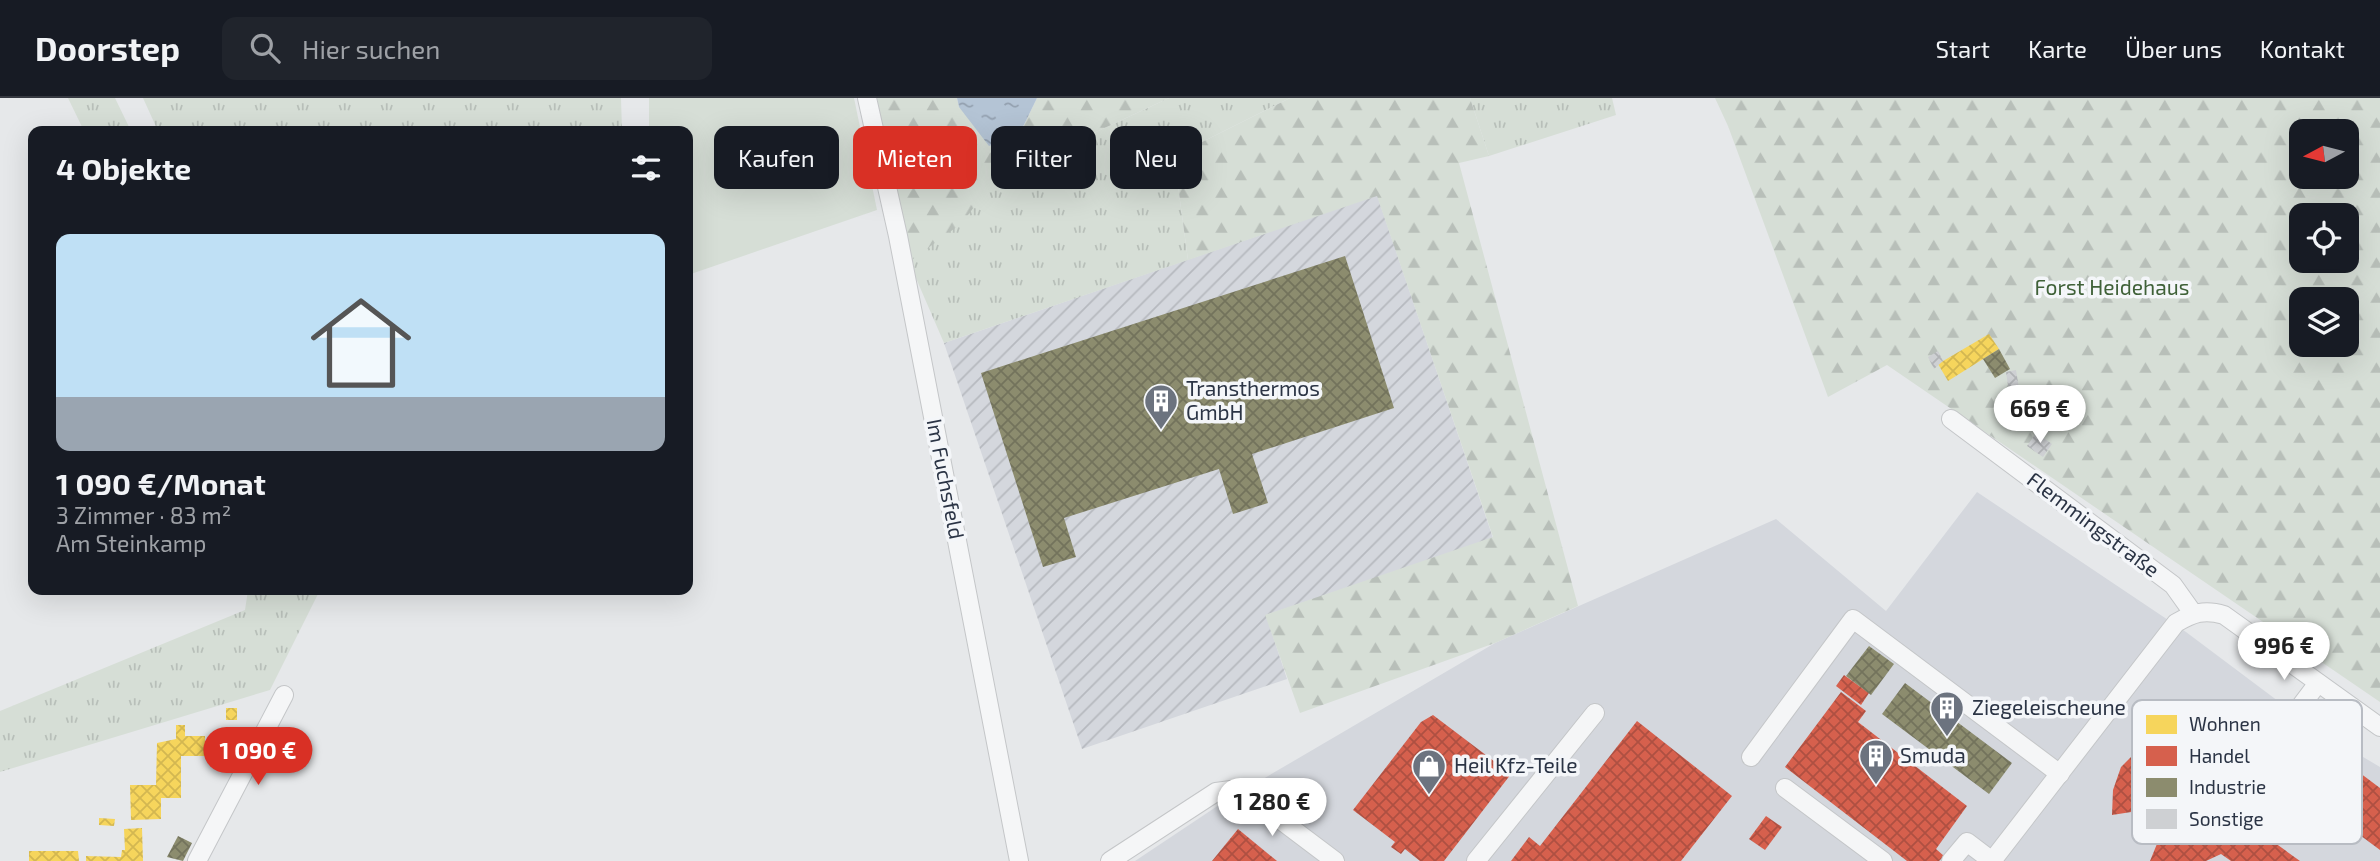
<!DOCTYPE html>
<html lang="de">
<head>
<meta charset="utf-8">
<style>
  :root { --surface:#171b24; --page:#20242c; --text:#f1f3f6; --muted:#9ea1a6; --line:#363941; --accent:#d93025 }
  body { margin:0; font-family:"Exo 2",sans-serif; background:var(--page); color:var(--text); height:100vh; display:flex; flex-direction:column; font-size:26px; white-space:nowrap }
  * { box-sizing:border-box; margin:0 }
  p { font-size:23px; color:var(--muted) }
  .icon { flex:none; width:38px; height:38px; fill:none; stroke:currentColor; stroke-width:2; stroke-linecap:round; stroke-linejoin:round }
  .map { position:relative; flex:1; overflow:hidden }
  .sheet { position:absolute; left:28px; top:28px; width:665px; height:469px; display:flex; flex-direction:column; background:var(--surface); border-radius:14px; box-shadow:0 7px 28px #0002 }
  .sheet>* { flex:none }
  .hud { position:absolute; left:714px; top:28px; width:665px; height:63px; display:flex; gap:14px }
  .needle { width:46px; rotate:263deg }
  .controls { position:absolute; left:2289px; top:21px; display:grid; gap:14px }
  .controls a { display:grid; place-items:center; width:70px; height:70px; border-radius:14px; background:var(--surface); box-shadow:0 7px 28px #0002; font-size:35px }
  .price { position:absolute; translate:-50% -60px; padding:0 16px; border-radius:24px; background:#fff; color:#222; font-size:23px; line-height:46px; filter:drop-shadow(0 2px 4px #0008) }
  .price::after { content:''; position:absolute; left:50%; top:42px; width:21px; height:16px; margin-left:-10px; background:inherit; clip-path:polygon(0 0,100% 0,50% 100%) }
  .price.current { background:var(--accent); color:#fff }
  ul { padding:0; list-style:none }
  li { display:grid; align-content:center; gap:14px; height:371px; padding:0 28px }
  li span { display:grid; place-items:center; height:217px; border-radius:14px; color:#555 }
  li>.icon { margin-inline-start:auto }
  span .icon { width:126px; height:126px; fill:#fffc; stroke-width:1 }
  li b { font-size:30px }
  h2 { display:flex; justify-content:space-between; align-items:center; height:84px; padding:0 28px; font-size:30px }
  .chip { padding:0 24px; border-radius:14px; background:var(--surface); box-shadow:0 7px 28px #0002; font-size:24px; line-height:63px }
  .chip.current { background:var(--accent); color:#fff }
  header { display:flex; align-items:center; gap:42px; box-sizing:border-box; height:98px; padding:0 35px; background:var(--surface); border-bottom:2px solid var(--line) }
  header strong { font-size:33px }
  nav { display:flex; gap:38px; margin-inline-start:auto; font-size:24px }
  .search { width:490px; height:63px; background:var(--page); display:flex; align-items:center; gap:18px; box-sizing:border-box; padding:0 24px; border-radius:14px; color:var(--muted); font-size:26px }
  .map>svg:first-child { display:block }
</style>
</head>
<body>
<header>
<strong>Doorstep</strong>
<div class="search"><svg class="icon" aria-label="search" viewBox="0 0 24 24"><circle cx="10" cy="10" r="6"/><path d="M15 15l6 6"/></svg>Hier suchen</div>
<nav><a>Start</a><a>Karte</a><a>Über uns</a><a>Kontakt</a></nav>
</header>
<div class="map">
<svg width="2380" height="763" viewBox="0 0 2380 763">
  <defs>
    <pattern id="industrial-furrows" width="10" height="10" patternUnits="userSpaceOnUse" patternTransform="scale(1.75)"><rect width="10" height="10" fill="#d4d7dd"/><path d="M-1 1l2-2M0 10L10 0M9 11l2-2" fill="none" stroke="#b6b9bf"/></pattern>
    <pattern id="grass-tufts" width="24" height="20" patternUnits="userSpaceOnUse" patternTransform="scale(1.75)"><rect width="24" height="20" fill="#d6ded6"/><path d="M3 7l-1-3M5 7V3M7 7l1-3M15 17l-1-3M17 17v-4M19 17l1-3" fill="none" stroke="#b8bfb9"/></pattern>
    <pattern id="forest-firs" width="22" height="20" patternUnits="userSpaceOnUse" patternTransform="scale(1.75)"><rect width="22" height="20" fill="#d6ded6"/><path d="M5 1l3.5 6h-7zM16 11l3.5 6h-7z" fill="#b8bfb9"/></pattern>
    <pattern id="water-ripples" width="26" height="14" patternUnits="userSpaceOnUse" patternTransform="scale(1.75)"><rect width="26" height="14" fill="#b4c4d5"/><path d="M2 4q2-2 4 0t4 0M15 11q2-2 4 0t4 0" fill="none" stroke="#93a0af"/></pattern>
    <pattern id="homes-cross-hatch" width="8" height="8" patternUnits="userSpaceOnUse" patternTransform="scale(1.75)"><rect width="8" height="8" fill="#f6d55c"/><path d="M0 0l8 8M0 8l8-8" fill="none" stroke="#d3b751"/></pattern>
    <pattern id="shops-cross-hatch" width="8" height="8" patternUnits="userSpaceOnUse" patternTransform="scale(1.75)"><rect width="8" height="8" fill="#d6604d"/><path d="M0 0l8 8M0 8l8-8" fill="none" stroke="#ae5042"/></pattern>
    <pattern id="industry-cross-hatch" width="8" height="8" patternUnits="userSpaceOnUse" patternTransform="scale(1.75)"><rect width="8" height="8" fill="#8c8c6e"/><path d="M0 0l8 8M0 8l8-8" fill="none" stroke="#73735c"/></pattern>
    <pattern id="building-cross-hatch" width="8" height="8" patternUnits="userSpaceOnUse" patternTransform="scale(1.75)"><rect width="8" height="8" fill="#ced0d3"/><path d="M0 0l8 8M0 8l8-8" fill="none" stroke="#b1b3b6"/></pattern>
  </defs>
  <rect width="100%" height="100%" fill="#e6e8ea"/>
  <polygon fill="#d4d7dd" points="1977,394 2186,534 2314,630 2380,669 2380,763 1135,763 1222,705 1495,545 1776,421 1886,513"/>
  <polygon fill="url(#industrial-furrows)" points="1377,97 1493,440 1266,517 1287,581 1082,651 944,245"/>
  <g fill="url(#grass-tufts)">
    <polygon points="68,0 115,0 131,33 84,33"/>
    <polygon points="143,0 621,0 622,33 158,33"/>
    <polygon points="1169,0 1290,0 1174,58 1188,162 944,245 909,164 995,81"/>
    <polygon points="1470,0 1612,0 1616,17 1489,58"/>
    <polygon points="248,492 320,492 270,592 0,674 0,613 245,512"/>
  </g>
  <g fill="url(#forest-firs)" fill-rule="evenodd">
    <polygon points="877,0 957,0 959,9 1019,37 1037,0 1169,0 995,81 962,125 909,164"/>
    <polygon points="1290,0 1470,0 1489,58 1459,65 1578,508 1495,545 1300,615 1265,517 1493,439 1377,98 1188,162 1174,58"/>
    <path d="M1715,0H2380V604L1887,267L1828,299L1728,28ZM2301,33H2347V79H2301ZM2301,117H2347V163H2301ZM2301,201H2347V247H2301Z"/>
  </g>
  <polygon fill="#d6ded6" points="649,0 854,0 877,112 688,177 688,33 649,33"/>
  <polygon fill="url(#water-ripples)" points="957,0 1037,0 1019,37 989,48 959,9"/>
  <g fill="url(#homes-cross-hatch)">
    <polygon points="1989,236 1999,251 1948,283 1938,266"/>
    <rect x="226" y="610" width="11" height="12"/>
    <polygon points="176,627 185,627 185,638 205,638 205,658 181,658 181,700 161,700 161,721 131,722 130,687 156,687 157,645 176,641"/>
    <polygon points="99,720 115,721 114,728 99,727"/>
    <polygon points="142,730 143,763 86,763 86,758 121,759 122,752 125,752 124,731"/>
    <polygon points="29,753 78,753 79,763 29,763"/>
  </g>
  <g fill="url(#shops-cross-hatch)">
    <polygon points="1844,577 1869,595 1861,607 1836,588"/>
    <polygon points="1841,594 1866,613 1858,624 1967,708 1936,751 1944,758 1939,763 1907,763 1785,669"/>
    <polygon points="1433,617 1511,676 1444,763 1420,763 1405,751 1401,756 1391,749 1395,744 1353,712 1421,624"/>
    <polygon points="1637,623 1732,698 1681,763 1511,763 1529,739 1540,748"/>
    <polygon points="2169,639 2212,645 2230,661 2240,677 2245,697 2244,716 2238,732 2257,746 2264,737 2300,763 2231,763 2221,756 2206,763 2150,763 2161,736 2155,731 2145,739 2136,727 2146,720 2144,712 2112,717 2113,692 2121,669 2144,646"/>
    <polygon points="2340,660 2380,690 2380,752 2337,720 2343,713 2316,693"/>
    <polygon points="1766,718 1782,729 1765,752 1749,741"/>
    <polygon points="1238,731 1277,763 1212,763"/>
  </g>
  <g fill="url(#industry-cross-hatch)">
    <polygon points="1345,158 1394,310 1252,356 1268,405 1233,416 1219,371 1064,420 1076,459 1043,469 981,275"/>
    <polygon points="1999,251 2010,271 1995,280 1983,261"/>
    <polygon points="1869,548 1894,566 1871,597 1846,578"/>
    <polygon points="1905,585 2012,665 1989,696 1882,616"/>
    <polygon points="178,738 192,745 183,763 167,759"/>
  </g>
  <g fill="url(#building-cross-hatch)">
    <polygon points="1938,253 1943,263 1934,271 1928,259"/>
    <polygon points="2016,272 2023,315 2007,317 2004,294 2009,294 2006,274"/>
    <polygon points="2036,335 2052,346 2043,359 2027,348"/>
  </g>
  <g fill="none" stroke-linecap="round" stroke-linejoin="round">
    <g stroke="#c4c6c8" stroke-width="20">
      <g id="minor">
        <polyline points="867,0 898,138 1019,763"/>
        <polyline points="1951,321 2173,487 2193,515"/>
        <polyline points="1751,659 1853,521 2060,676"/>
        <polyline points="2254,670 2318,585"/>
        <polyline points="1785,690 1883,763"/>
        <polyline points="197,763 284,597"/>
        <polyline points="1110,763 1216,694 1231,692 1246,696 1335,763"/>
        <polyline points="1476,763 1595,615"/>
        <polyline points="1951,763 1967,744 1992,763"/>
        <path d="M1992,763L2176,525C2193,515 2204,511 2224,517L2380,629"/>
      </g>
    </g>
    <use href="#minor" stroke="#f5f6f7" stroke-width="18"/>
  </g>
  <defs>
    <g id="building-pin" transform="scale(1.75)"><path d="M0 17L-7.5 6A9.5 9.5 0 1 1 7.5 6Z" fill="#6c737f" stroke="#f4f6f9"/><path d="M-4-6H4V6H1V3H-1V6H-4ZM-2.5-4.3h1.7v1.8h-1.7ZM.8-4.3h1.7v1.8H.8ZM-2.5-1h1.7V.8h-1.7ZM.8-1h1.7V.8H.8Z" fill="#fff"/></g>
    <g id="shop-pin" transform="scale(1.75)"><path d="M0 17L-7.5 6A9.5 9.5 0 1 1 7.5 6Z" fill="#6c737f" stroke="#f4f6f9"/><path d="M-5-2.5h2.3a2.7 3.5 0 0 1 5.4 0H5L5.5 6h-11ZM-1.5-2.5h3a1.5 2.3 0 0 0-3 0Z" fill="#fff"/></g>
  </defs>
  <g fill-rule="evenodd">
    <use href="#building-pin" x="1161" y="303"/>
    <use href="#building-pin" x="1947" y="610"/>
    <use href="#building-pin" x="1876" y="658"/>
    <use href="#shop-pin" x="1429" y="668"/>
  </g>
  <g text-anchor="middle" stroke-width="7" stroke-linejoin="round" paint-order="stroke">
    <g font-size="21" fill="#3f6138" stroke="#f4f6f9">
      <text x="2112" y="197">Forst Heidehaus</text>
    </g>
    <g font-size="21" fill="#2b3445" stroke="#f4f6f9" text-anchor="start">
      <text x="1186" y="298">Transthermos<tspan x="1186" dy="24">GmbH</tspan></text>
      <text x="1972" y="617">Ziegeleischeune</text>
      <text x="1900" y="665">Smuda</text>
      <text x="1454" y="675">Heil Kfz-Teile</text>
    </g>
    <g font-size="21" fill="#2b3445" stroke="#f4f6f9">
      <text transform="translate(945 381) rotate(79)" y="7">Im Fuchsfeld</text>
      <text transform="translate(2093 427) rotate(37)" y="7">Flemmingstraße</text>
    </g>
  </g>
  <rect x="2132" y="602" width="230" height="144" rx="10" fill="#f4f6f9" stroke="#b8bcc3" stroke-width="2"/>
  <rect x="2146" y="617" width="31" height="19" fill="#f6d55c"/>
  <rect x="2146" y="648" width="31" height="20" fill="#d6604d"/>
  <rect x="2146" y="680" width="31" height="19" fill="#8c8c6e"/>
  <rect x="2146" y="711" width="31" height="20" fill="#ced0d3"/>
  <g font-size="19" fill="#2b3445">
    <text x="2189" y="633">Wohnen</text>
    <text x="2189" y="665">Handel</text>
    <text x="2189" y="696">Industrie</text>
    <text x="2189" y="728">Sonstige</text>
  </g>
</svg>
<div class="controls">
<a><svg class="needle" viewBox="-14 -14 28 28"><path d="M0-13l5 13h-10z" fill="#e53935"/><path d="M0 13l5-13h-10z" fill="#9ea1a6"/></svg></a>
<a><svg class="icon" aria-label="locate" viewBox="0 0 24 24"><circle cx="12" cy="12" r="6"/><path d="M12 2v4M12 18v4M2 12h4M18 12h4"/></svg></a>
<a><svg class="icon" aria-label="layers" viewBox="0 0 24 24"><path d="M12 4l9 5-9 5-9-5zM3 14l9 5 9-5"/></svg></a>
</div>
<b class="price" style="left:2040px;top:347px">669 €</b>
<b class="price" style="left:2284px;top:584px">996 €</b>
<b class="price current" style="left:258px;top:689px">1 090 €</b>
<b class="price" style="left:1272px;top:740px">1 280 €</b>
<div class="hud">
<a class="chip">Kaufen</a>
<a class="chip current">Mieten</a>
<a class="chip">Filter</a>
<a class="chip">Neu</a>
</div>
<section class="sheet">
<h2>4 Objekte<svg class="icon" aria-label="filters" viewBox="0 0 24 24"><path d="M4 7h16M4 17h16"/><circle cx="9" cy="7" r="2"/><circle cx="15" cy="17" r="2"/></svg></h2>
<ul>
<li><span style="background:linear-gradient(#bfe0f5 75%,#9aa5b1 0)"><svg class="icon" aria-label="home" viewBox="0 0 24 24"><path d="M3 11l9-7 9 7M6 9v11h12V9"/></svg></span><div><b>1 090 €/Monat</b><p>3 Zimmer · 83 m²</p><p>Am Steinkamp</p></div></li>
</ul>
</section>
</div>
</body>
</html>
